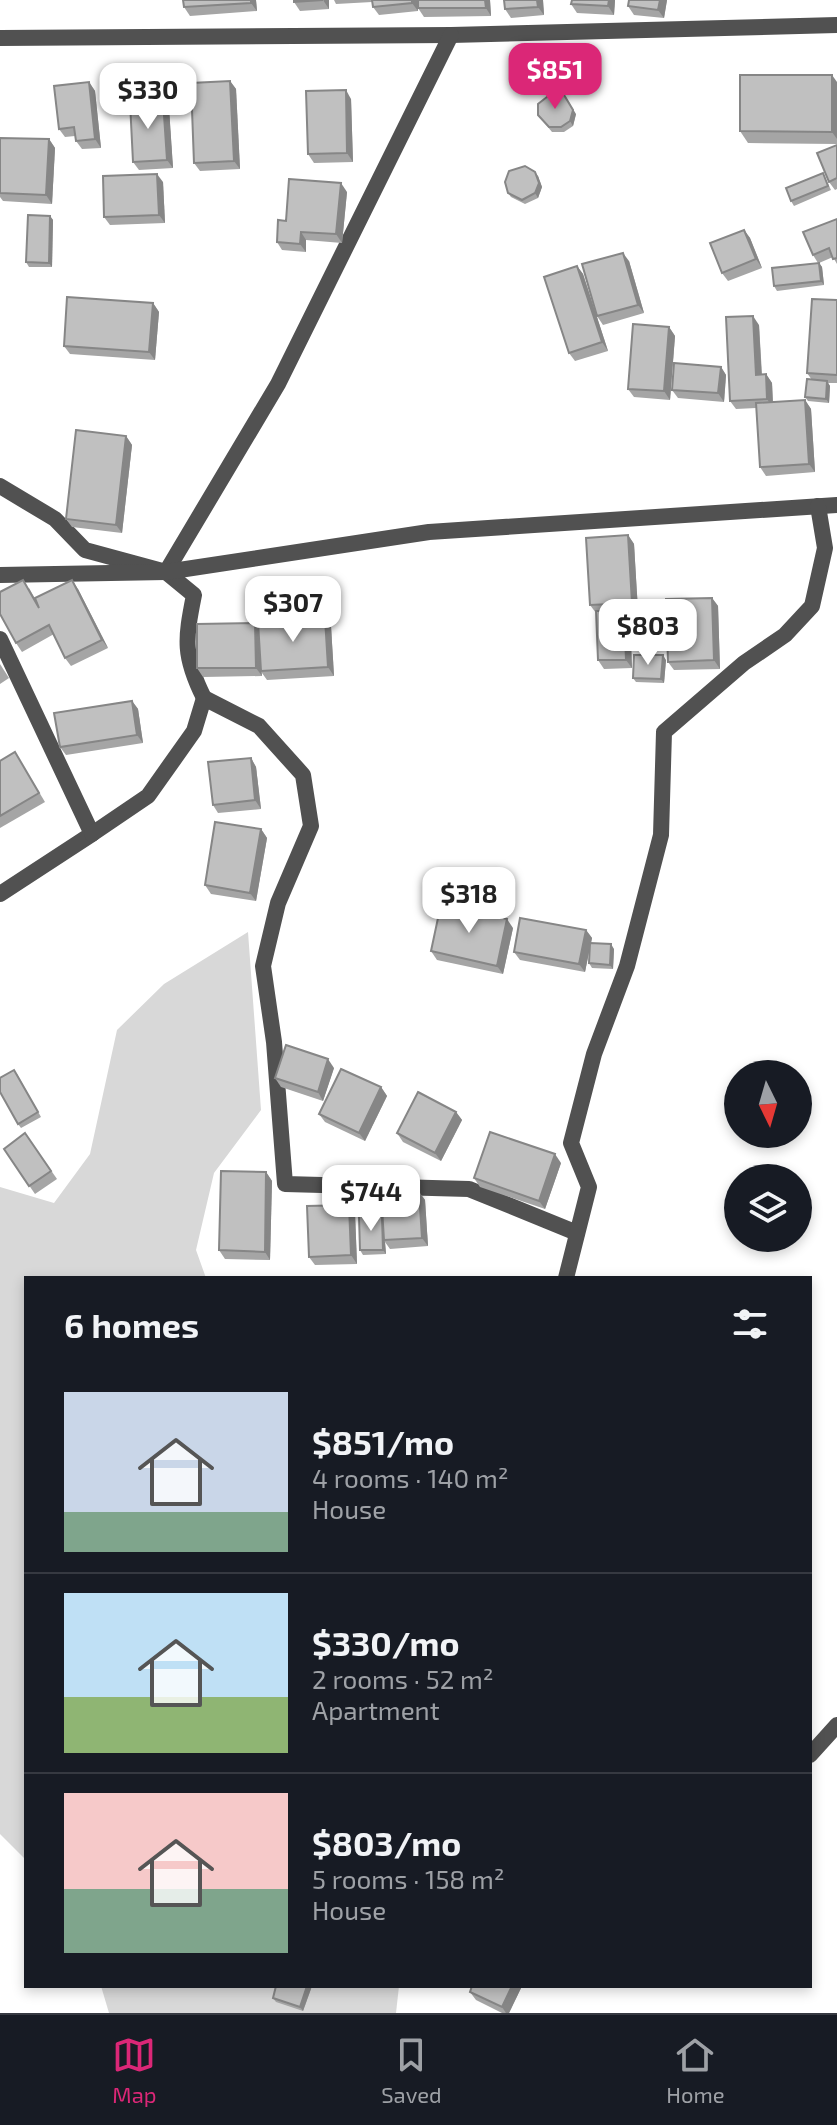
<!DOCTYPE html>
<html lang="en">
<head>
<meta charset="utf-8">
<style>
  :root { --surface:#171b24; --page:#242831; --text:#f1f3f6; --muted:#9ea1a6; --line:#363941; --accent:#db2777 }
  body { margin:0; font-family:"Exo 2",sans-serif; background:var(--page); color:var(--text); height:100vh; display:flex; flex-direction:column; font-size:30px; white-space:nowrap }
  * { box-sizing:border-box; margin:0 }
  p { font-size:26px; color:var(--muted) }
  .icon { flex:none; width:44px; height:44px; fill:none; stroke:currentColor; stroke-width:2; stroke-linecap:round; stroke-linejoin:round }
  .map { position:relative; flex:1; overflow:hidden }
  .details { position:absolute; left:24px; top:1276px; width:788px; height:712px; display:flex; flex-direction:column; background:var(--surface); border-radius:0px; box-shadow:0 4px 12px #0003 }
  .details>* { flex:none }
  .needle { width:52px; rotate:175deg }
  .fabs { position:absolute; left:724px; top:1060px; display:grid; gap:16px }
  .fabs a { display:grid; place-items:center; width:88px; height:88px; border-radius:50%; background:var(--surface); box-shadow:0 4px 12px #0003; font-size:40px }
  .price { position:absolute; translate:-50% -68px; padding:0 18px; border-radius:16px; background:#fff; color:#222; font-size:26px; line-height:52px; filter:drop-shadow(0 2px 4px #0008) }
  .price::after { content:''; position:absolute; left:50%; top:48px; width:24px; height:18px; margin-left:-12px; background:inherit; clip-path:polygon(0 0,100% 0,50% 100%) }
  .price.active { background:var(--accent); color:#fff }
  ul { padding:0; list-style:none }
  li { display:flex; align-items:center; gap:24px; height:200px; padding:0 40px }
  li+li { border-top:2px solid var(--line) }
  li span { display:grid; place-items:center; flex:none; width:224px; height:160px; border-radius:0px; color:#555 }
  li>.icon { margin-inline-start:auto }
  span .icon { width:96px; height:96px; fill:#fffc; stroke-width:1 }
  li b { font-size:34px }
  h2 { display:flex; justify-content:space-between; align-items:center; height:96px; padding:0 40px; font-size:34px }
  .menu { display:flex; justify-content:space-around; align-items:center; height:112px; border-top:2px solid var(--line); background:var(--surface); font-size:22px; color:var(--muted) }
  .menu a { display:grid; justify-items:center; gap:4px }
  .menu .active { color:var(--accent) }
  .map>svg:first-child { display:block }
</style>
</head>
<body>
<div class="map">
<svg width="837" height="2013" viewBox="0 0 837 2013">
  <rect width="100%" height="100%" fill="#fff"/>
  <g fill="#d8d8d8">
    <polygon points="248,932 261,1110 214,1173 196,1250 206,1278 26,1278 26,1860 0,1834 0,1187 54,1203 90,1154 117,1030 164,984"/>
    <polygon points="101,1986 399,1986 396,2013 109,2013"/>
  </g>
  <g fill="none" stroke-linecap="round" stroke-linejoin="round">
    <g stroke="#515151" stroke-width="16">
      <polyline points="0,38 451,35 837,25"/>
      <path d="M0,486L55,519L85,550L166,572L194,595C185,640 183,656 204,698"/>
      <polyline points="166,572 278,384 451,35"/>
      <polyline points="0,575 166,572 429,532 837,505"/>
      <polyline points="0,639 92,834 0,894"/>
      <polyline points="92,834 148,796 194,731 204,698 259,726 303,775 311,826 278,903 263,966 274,1042 285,1184 469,1189 577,1233"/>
      <polyline points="566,1278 589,1187 571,1143 594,1054 627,966 661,835 664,732 744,663 785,635 812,606 825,548 818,506"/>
      <polyline points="810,1755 837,1725"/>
    </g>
  </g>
  <g fill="#a5a5a5">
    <polygon points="183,0 256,0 257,11 190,16 184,7"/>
    <polygon points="329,0 329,9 300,11 294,2"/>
    <polygon points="334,0 372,0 372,2 336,4"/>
    <polygon points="417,0 418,11 379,15 373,7"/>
    <polygon points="418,0 490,0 491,16 424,17 418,8"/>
    <polygon points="543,0 544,15 511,18 505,9"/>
    <polygon points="572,0 615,0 614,15 577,13 571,4"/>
    <polygon points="667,0 664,18 634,15 628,6"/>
    <polygon points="230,81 236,89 240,169 200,171 194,163"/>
    <polygon points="89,82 95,91 101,148 82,149 76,141 75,136 65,137 59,129"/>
    <polygon points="837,82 837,144 748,143 740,131"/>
    <polygon points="351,99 353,162 314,163 308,154"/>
    <polygon points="169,108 173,168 139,170 133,162"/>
    <polygon points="576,114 573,126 564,132 552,132 538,115"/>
    <polygon points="0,138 49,139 55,148 52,204 3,201 0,197"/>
    <polygon points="837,145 837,189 835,190 829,182"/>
    <polygon points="823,173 831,190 794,206 791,201"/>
    <polygon points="538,176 542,187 538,198 525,204 511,197 508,193"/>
    <polygon points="163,182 165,223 110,225 104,217"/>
    <polygon points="347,192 342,243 306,240 306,252 282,250 277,242 286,221"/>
    <polygon points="50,216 53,220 52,267 29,267 26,262"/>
    <polygon points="837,219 837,264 833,257 819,263 822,267 824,285 777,291 774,286 818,263 813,255"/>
    <polygon points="744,230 750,238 762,268 728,281 722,273"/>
    <polygon points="629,261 644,313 603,325 597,316"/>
    <polygon points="577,266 583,274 608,351 575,361 569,353"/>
    <polygon points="837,300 837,383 828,383 830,386 829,403 808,401 805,397 812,380 807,373"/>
    <polygon points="153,303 159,312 155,360 70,354 64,346"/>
    <polygon points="759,325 762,374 766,374 772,383 773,402 805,400 811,409 815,472 766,476 760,467 756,408 736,409 730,401"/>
    <polygon points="669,327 675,336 670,400 634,397 628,389"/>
    <polygon points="721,367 726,375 724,402 678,398 672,390"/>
    <polygon points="126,436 132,445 122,533 72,527 66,519"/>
    <polygon points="628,535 634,544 638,611 625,612 630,619 632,668 604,669 598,660 596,613 590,605"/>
    <polygon points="29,588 37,602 78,589 108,648 71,666 65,658 54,634 22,652 16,643"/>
    <polygon points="712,598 718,606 720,669 674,670 668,662"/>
    <polygon points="331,626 334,676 267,680 262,673 262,676 203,677 197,668 258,627"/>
    <polygon points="666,660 664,683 636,682 633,678"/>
    <polygon points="0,664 9,678 0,684"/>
    <polygon points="132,701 138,709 143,743 66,755 60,747"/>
    <polygon points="15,752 45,802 0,828 0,761"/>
    <polygon points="251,758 256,767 261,809 218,813 213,805"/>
    <polygon points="261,829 267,838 256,901 211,894 205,885"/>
    <polygon points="513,928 503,974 437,960 431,951"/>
    <polygon points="586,930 592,938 591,943 614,949 613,969 592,968 589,963 590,946 585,972 520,960 514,952"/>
    <polygon points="334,1068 323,1101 281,1087 275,1078"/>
    <polygon points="17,1074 41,1117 21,1128 18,1124"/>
    <polygon points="381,1087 387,1096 365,1141 325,1122 319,1114"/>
    <polygon points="456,1112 462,1120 441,1161 403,1142 397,1133"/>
    <polygon points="25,1133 57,1179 35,1194 4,1149"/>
    <polygon points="561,1163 545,1209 480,1187 474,1178"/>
    <polygon points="266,1172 272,1181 270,1260 225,1259 219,1250"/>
    <polygon points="419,1192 425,1200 428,1246 390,1249 385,1242 386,1254 363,1255 360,1250"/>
    <polygon points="349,1205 355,1213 357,1264 315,1265 309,1257"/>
    <polygon points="276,1986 312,1986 303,2011 276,2002 273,1998"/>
    <polygon points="472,1986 522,1986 509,2013 502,2013 476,2000 470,1992"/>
  </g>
  <g fill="#868686">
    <polygon points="251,0 256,0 257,11 251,3"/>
    <polygon points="323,0 329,0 329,9"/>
    <polygon points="412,0 417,0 418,11 412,3"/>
    <polygon points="485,0 490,0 491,16 486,8"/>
    <polygon points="537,0 543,0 544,15 538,7"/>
    <polygon points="609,0 615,0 614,15 608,6"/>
    <polygon points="660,0 667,0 664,18 658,10"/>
    <polygon points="832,75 837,82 837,139 832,132"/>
    <polygon points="230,81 236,89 240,169 234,161"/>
    <polygon points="89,82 95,91 101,148 95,139"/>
    <polygon points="346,90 351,99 353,162 347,153"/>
    <polygon points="567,99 576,114 573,126 570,121"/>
    <polygon points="163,100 169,108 173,168 167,160"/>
    <polygon points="49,139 55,148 52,204 46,195"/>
    <polygon points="535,172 538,176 542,187 538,198 535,193"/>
    <polygon points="157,174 163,182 165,223 159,215"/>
    <polygon points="341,183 347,192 342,243 336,234"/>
    <polygon points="50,216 53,220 52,267 49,263"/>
    <polygon points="744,230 750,238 762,268 756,259"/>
    <polygon points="301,232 306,240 306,252 300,244"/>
    <polygon points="623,253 629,261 644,313 638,305"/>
    <polygon points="819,263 822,267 824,285 821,281"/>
    <polygon points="577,266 583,274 608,351 602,342"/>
    <polygon points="153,303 159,312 155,360 149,352"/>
    <polygon points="753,316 759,325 762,383 756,375"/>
    <polygon points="669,327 675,336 670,400 664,391"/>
    <polygon points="721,367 726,375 724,402 718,393"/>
    <polygon points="766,374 772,383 773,408 767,399"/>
    <polygon points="827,381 830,386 829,403 826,399"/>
    <polygon points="805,400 811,409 815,472 809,464"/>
    <polygon points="126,436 132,445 122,533 116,525"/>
    <polygon points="628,535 634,544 638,611 632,603"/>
    <polygon points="72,580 78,589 108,648 102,640"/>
    <polygon points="712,598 718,606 720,669 714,660"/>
    <polygon points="624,611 630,619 632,668 626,660"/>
    <polygon points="325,618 331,626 334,676 328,667"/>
    <polygon points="255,623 261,631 261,671 262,676 256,668"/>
    <polygon points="663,655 666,660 664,683 661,679"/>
    <polygon points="132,701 138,709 143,743 137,735"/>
    <polygon points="251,758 256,767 261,809 255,800"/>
    <polygon points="261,829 267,838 256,901 250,893"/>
    <polygon points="507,919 513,928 503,974 497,966"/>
    <polygon points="586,930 592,938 585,972 579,964"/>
    <polygon points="611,944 614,949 613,969 610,965"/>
    <polygon points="328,1059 334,1068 323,1101 318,1092"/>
    <polygon points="381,1087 387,1096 365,1141 359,1133"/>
    <polygon points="456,1112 462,1120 441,1161 435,1153"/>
    <polygon points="555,1154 561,1163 545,1209 539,1201"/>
    <polygon points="266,1172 272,1181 270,1260 265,1252"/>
    <polygon points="419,1192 425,1200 428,1246 422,1238"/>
    <polygon points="349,1205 355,1213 357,1264 351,1255"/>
    <polygon points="382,1216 384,1240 385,1242 386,1254 383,1250"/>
    <polygon points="307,1986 312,1986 303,2011 300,2007"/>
    <polygon points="512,1986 522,1986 509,2013 506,2013 502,2007"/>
  </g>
  <g fill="#c0c0c0" stroke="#868686" stroke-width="2">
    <polygon points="183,0 251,0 251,3 184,7"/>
    <polygon points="294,0 323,0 294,2"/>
    <polygon points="372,0 412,0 412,3 373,7"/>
    <polygon points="418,0 485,0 486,8 418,8"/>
    <polygon points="504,0 537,0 538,7 505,9"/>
    <polygon points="572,0 609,0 608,6 571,4"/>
    <polygon points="629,0 660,0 658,10 628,6"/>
    <polygon points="740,75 832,75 832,132 740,131"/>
    <polygon points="230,81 234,161 194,163 191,83"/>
    <polygon points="89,82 95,139 76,141 74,127 59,129 54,86"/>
    <polygon points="346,90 347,153 308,154 306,91"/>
    <polygon points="552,93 564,95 573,110 570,121 561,127 549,127 538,115 538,104"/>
    <polygon points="163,100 167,160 133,162 130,102"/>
    <polygon points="0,138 49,139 46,195 0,193"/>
    <polygon points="837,145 837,178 829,182 817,153"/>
    <polygon points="525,166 535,172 539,183 535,193 522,200 508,193 505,182 509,171"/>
    <polygon points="823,173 828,186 791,201 786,188"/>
    <polygon points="157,174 159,215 104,217 103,176"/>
    <polygon points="289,179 341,183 336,234 301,232 300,244 277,242 278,220 286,221"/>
    <polygon points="28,215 50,216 49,263 26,262"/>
    <polygon points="837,219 837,258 833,259 829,248 813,255 803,232"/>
    <polygon points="744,230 756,259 722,273 710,243"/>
    <polygon points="623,253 638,305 597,316 582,264"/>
    <polygon points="819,263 821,281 774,286 772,268"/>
    <polygon points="577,266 602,342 569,353 544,277"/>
    <polygon points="67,297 153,303 149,352 64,346"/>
    <polygon points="812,299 837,300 837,375 807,373"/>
    <polygon points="753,316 756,375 766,374 767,399 730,401 726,317"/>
    <polygon points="633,324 669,327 664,391 628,389"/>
    <polygon points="674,363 721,367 718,393 672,390"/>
    <polygon points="807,379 827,381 826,399 805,397"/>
    <polygon points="805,400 809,464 760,467 756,403"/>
    <polygon points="76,430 126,436 116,525 66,519"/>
    <polygon points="628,535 632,603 590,605 586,538"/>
    <polygon points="23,580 39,608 35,598 72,580 102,640 65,658 49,625 16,643 0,614 0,592"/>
    <polygon points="712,598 714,660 668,662 666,599"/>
    <polygon points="596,611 624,611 626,660 598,660"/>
    <polygon points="325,618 328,667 261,671 258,622"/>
    <polygon points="255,623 256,668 197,668 197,624"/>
    <polygon points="634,655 663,655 661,679 633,678"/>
    <polygon points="132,701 137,735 60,747 54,713"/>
    <polygon points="15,752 39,793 0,816 0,761"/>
    <polygon points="251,758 255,800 213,805 208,762"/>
    <polygon points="215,822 261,829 250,893 205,885"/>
    <polygon points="441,904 507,919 497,966 431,951"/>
    <polygon points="520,918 586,930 579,964 514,952"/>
    <polygon points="590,943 611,944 610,965 589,963"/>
    <polygon points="286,1045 328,1059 318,1092 275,1078"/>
    <polygon points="341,1069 381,1087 359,1133 319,1114"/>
    <polygon points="14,1070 38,1112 18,1124 0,1092 0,1078"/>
    <polygon points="418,1092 456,1112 435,1153 397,1133"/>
    <polygon points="490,1132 555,1154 539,1201 474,1178"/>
    <polygon points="25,1133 51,1171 29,1186 4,1149"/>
    <polygon points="221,1171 266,1172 265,1252 219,1250"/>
    <polygon points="419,1192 422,1238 384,1240 381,1193"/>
    <polygon points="349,1205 351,1255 309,1257 307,1206"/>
    <polygon points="359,1216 382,1216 383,1250 360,1250"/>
    <polygon points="276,1986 307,1986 300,2007 273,1998"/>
    <polygon points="472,1986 512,1986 502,2007 470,1992"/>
  </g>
</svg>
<div class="fabs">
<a><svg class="needle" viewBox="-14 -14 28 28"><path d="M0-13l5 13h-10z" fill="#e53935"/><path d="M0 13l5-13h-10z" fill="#9ea1a6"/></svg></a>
<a><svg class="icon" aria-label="layers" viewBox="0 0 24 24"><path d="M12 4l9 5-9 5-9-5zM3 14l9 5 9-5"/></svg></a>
</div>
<b class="price active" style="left:555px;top:111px">$851</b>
<b class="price" style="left:148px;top:131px">$330</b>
<b class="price" style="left:293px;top:644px">$307</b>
<b class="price" style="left:648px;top:667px">$803</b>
<b class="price" style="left:469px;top:935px">$318</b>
<b class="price" style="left:371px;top:1233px">$744</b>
<section class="details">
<h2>6 homes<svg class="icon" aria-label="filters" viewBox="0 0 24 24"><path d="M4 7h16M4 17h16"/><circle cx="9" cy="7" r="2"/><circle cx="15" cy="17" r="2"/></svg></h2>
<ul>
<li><span style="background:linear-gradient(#c9d6e8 75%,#7fa58c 0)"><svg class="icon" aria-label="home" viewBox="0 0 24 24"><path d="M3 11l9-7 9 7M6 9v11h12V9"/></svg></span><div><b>$851/mo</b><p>4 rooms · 140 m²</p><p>House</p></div></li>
<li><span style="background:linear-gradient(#bfe0f5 65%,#8fb573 0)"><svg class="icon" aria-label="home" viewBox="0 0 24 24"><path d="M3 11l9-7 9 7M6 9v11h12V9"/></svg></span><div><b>$330/mo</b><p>2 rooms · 52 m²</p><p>Apartment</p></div></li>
<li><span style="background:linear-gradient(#f6c9c9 60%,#7fa58c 0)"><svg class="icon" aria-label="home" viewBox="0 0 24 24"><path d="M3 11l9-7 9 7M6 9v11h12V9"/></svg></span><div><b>$803/mo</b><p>5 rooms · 158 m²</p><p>House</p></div></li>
</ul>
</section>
</div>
<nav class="menu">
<a class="active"><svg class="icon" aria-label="map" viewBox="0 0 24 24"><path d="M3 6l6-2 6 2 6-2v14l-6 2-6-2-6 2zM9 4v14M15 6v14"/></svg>Map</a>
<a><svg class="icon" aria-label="saved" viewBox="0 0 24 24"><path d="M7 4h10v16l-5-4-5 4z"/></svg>Saved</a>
<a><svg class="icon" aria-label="home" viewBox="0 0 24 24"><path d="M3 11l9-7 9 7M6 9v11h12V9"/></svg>Home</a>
</nav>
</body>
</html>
